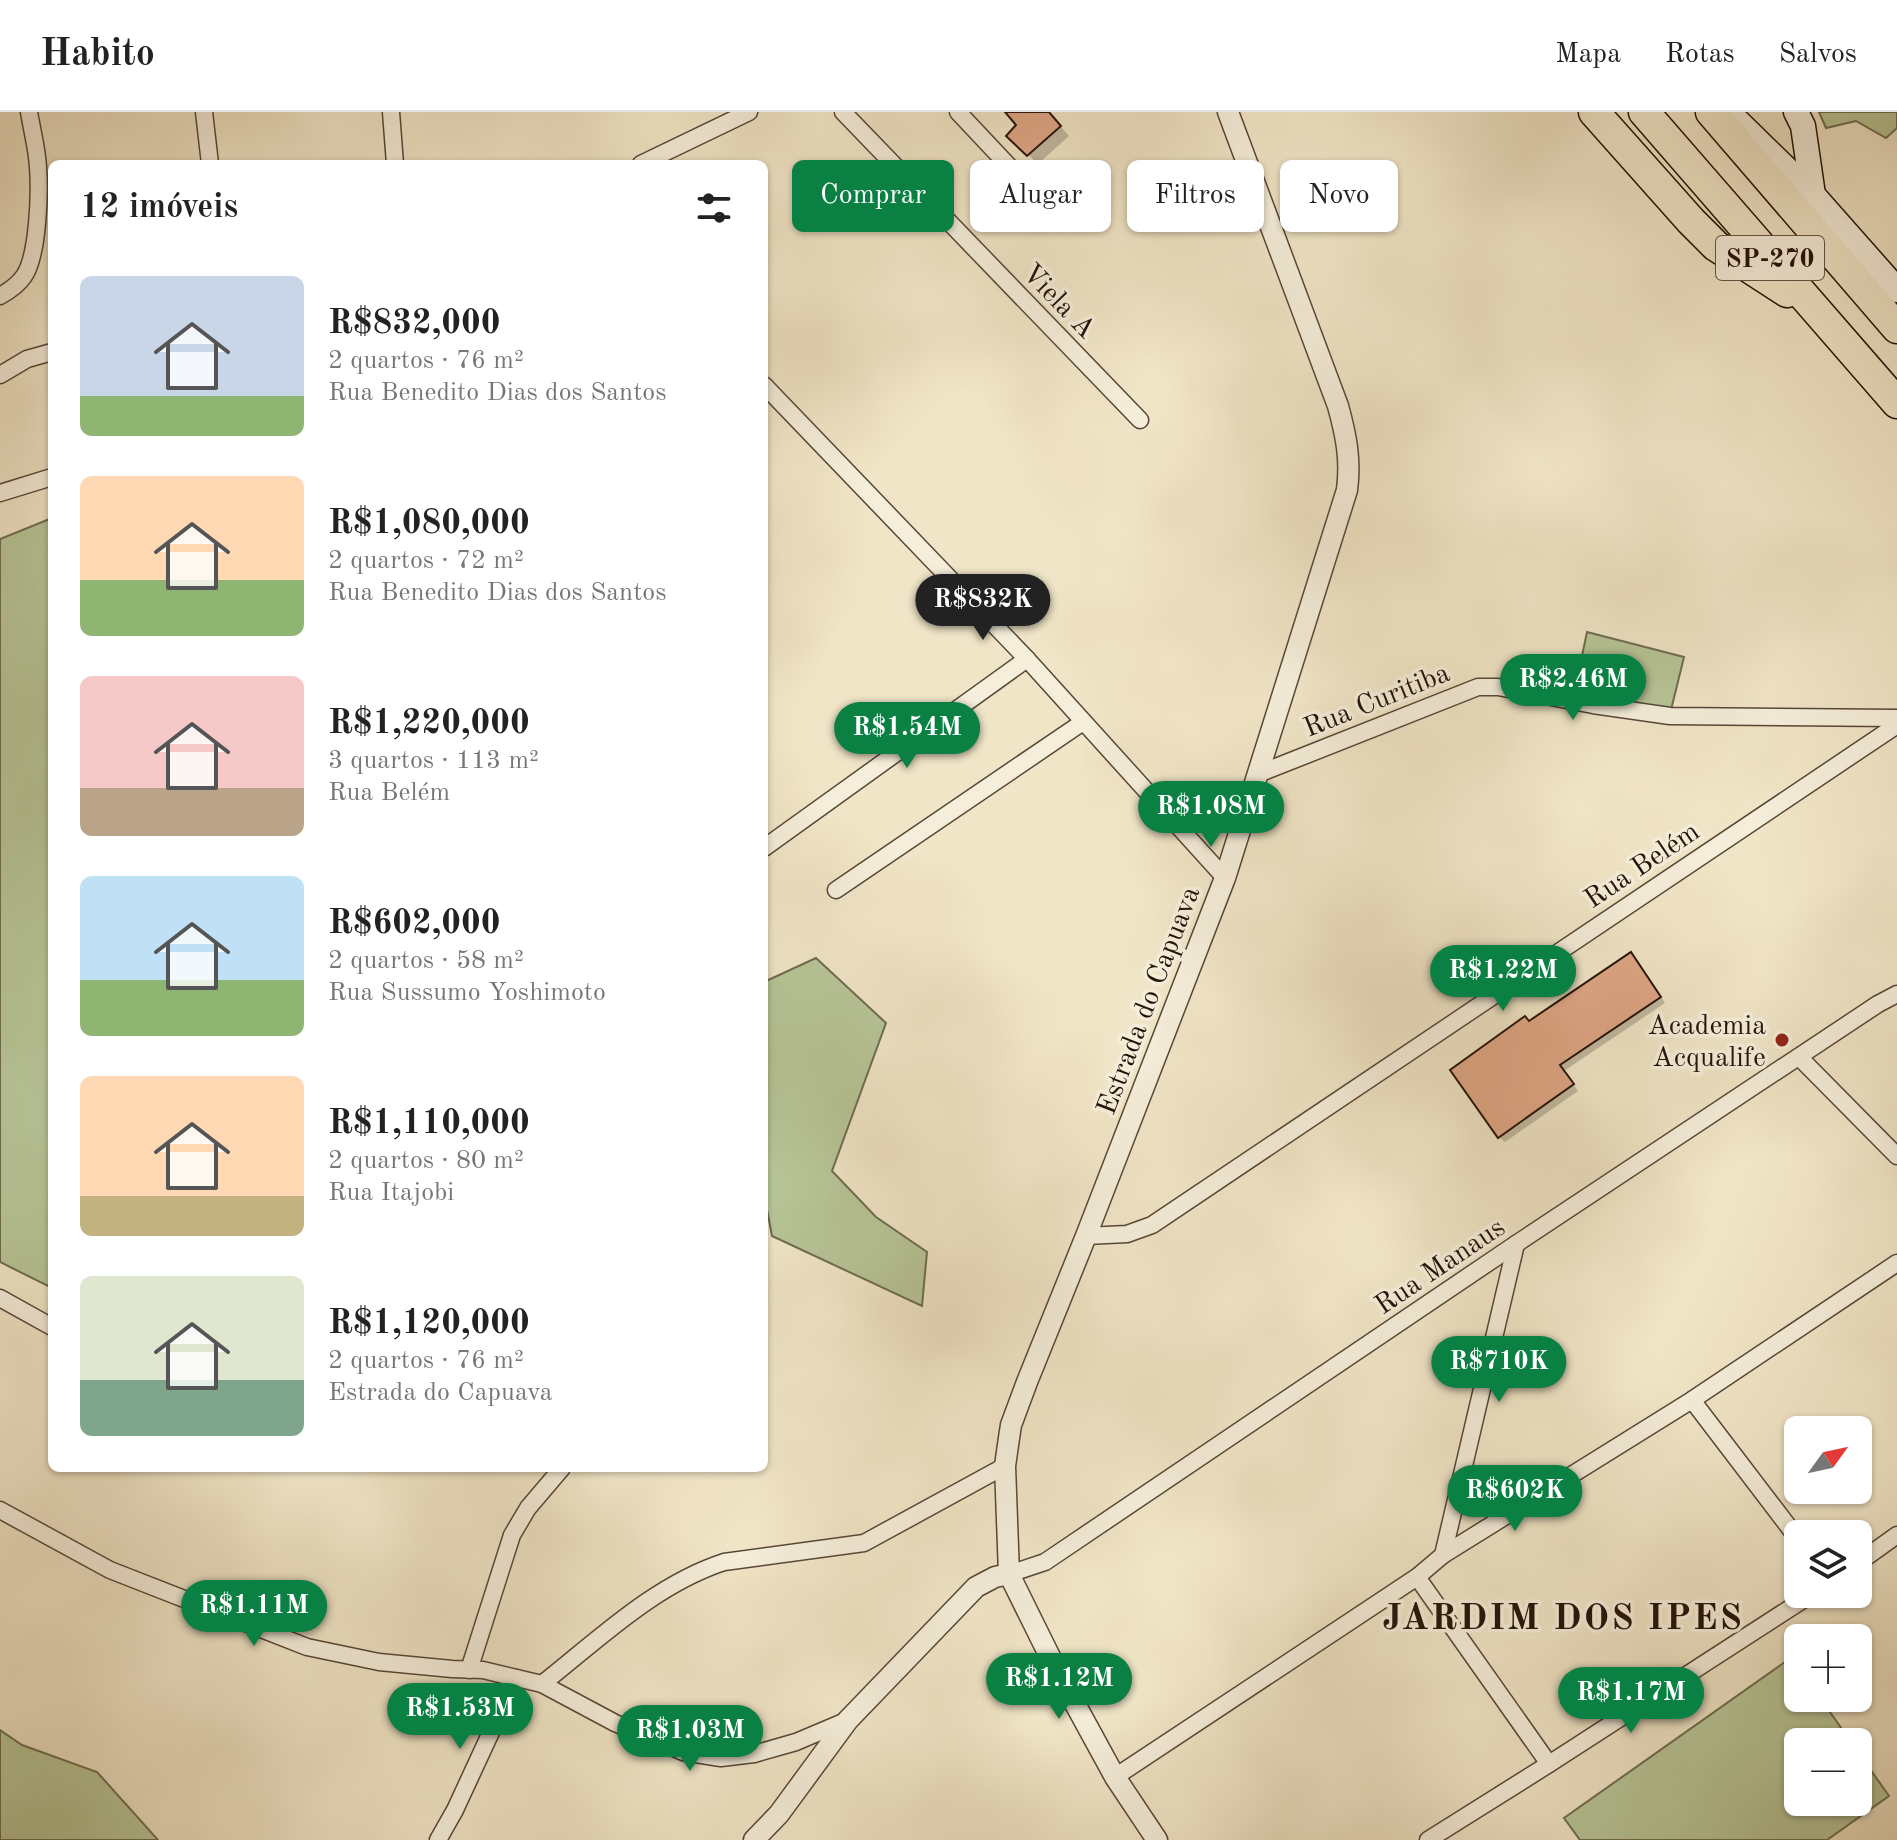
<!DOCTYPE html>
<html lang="pt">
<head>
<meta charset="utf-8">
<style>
  :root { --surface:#fff; --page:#f2f2f2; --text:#222; --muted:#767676; --line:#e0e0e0; --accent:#0b8043 }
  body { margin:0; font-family:"Old Standard TT",serif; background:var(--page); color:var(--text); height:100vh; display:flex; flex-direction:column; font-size:30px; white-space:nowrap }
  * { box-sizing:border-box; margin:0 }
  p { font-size:26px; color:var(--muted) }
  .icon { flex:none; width:44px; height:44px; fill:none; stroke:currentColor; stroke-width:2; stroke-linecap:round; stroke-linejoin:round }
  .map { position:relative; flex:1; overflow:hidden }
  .sheet { position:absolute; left:48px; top:48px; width:720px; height:1312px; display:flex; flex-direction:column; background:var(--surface); border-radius:12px; box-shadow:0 2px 6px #0004 }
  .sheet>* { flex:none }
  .hud { position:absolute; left:792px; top:48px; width:760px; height:72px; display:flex; gap:16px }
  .needle { width:52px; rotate:57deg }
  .tools { position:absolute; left:1784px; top:1304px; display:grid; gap:16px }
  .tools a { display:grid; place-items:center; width:88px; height:88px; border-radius:12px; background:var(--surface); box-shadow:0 2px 6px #0004; font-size:40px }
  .price { position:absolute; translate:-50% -68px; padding:0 18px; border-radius:28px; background:var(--accent); color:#fff; font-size:26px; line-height:52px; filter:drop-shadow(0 2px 4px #0008) }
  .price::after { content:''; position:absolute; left:50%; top:48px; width:24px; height:18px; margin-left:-12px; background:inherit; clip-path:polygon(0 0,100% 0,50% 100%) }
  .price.on { background:#222; color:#fff }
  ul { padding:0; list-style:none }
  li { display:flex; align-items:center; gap:24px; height:200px; padding:0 32px }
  li span { display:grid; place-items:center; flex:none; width:224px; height:160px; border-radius:12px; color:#555 }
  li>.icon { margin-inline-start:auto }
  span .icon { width:96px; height:96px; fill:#fffc; stroke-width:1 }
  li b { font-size:34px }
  h2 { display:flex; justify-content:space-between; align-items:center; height:96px; padding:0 32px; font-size:34px }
  .pill { padding:0 28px; border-radius:12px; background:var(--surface); box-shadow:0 2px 6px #0004; font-size:28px; line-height:72px }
  .pill.on { background:var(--accent); color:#fff }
  header { display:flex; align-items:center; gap:48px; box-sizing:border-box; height:112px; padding:0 40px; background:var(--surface); border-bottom:2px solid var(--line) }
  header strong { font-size:38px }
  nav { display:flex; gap:44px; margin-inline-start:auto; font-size:28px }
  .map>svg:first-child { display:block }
</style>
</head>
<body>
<header>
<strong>Habito</strong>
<nav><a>Mapa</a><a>Rotas</a><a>Salvos</a></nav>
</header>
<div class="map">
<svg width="1897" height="1728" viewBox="0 0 1897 1728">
  <rect width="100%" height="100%" fill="#f0e5c6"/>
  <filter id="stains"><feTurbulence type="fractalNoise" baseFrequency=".0025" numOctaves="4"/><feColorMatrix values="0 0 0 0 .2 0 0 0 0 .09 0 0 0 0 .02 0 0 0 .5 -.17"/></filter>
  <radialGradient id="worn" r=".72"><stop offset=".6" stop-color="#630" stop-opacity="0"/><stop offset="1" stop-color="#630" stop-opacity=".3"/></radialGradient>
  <g fill="#b7c597" stroke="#6e6c50" stroke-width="2">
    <polygon points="1819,0 1897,0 1897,16 1886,26 1856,9 1826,16"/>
    <polygon points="52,406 52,1176 0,1150 0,427"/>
    <polygon points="1587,520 1684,545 1671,598 1574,582"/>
    <polygon points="816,846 886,911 832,1059 876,1105 927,1140 922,1194 772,1124 764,1082 764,870"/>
    <polygon points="1792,1545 1798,1554 1798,1586 1820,1586 1851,1630 1798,1630 1798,1690 1858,1690 1858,1640 1889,1684 1827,1728 1580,1728 1564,1706"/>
    <polygon points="0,1618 22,1633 97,1660 158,1728 0,1728"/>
  </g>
  <g fill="#0003">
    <polygon points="1007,0 1048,0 1069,24 1038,52 1009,24 1019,13"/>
    <polygon points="1636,848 1665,891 1564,959 1578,979 1505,1030 1499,1025 1529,911"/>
  </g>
  <g fill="#dea584" stroke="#241208" stroke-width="2">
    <polygon points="1005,0 1049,0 1061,14 1027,44 1006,24 1016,13"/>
    <polygon points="1631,840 1661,885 1560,953 1574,972 1498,1026 1450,958 1525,904 1529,909"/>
  </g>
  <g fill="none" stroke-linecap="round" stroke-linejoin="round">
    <g stroke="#574738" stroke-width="19">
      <g id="minor">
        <polyline points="204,0 210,52"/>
        <polyline points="391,0 395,52"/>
        <polyline points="843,0 1140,308"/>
        <polyline points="958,0 1021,67"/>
        <polyline points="641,52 749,0"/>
        <path d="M0,184C9,179 18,173 24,164C38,144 40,81 38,55C37,37 32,18 29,0"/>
        <polyline points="0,263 27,247 52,240"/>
        <polyline points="764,273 1027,547 1225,766"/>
        <polyline points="0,381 52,365"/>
        <polyline points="1258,662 1478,575 1498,575 1593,593 1670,604 1897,606"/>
        <polyline points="764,736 1027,547"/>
        <polyline points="836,778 1083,610"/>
        <polyline points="1799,945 1897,1044"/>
        <polyline points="1086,1124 1127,1122 1152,1113 1897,613"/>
        <polyline points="0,1186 52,1215"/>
        <polyline points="1692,1288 1798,1427"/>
        <polyline points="0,1398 110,1458 307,1535 379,1550 452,1557 483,1558 542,1572 615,1611 683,1640 721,1646 754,1642 796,1630 848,1608"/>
        <polyline points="1443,1443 1516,1132"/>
        <polyline points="1858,1451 1897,1423"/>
        <polyline points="1009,1462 1045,1450 1516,1132 1878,892 1897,882"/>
        <polyline points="1417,1465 1549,1652"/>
        <polyline points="469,1558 512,1423 528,1396 562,1356"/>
        <path d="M542,1572C598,1528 654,1473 724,1450L864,1431L1005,1354"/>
        <polyline points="1115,1665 1417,1465 1443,1443 1692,1288 1897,1151"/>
        <polyline points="438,1728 455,1698 516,1566"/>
        <polyline points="1428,1728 1549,1652 1812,1482"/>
      </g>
    </g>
    <g stroke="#574738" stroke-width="23">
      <g id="tertiary">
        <polyline points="754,1728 779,1702 848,1608 976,1475 995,1465 1009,1462"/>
        <path d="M1157,1728L1115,1665L1056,1557L1009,1462L1005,1354L1009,1326L1011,1313L1027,1270L1086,1124L1225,766L1347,378C1351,347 1346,323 1338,294L1228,0"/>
      </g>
    </g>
    <g stroke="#241208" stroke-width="27">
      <g id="secondary">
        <polyline points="1728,0 1813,83 1897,178"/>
        <polyline points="1796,0 1803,14 1813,83"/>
      </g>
    </g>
    <g stroke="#241208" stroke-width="33">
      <g id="motorway">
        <polyline points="1594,0 1691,109 1716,134 1787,180"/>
        <polyline points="1644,0 1897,291"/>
        <polyline points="1711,0 1897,216"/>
      </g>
    </g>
    <use href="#minor" stroke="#f5eeda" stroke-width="16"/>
    <use href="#tertiary" stroke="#f5eeda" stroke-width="20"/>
    <use href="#secondary" stroke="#f5eeda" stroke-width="24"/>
    <use href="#motorway" stroke="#f0e5c6" stroke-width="30"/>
  </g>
  <circle fill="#8f2418" stroke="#f5eeda" stroke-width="3" cx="1782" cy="928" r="8"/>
  <g text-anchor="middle" stroke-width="7" stroke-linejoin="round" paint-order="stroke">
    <rect fill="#f5eeda" stroke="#635447" stroke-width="2" x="1716" y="124" width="108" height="44" rx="6"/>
    <g font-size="26" font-weight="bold" fill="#241208">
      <text x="1770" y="155">SP-270</text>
    </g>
    <g font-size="28" fill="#241208" stroke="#f5eeda">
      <text transform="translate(1060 188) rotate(46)" y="10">Viela A</text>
      <text transform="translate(1376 587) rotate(-22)" y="10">Rua Curitiba</text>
      <text transform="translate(1641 752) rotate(-34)" y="10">Rua Belém</text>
      <text transform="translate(1147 888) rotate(-69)" y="10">Estrada do Capuava</text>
      <text transform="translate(1439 1153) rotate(-34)" y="10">Rua Manaus</text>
    </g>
    <g font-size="28" fill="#241208" stroke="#f5eeda" text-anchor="end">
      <text x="1766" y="922">Academia<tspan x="1766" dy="32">Acqualife</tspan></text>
    </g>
    <g font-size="36" font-weight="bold" letter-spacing="2" fill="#241208" stroke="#f5eeda">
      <text x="1563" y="1517">JARDIM DOS IPES</text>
    </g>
  </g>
  <rect width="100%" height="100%" filter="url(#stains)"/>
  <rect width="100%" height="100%" fill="url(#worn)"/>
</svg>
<div class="tools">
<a><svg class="needle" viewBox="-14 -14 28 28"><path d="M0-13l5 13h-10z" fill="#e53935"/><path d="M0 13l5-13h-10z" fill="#767676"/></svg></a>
<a><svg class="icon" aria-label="layers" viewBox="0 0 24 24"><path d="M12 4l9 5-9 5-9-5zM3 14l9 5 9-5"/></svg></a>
<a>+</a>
<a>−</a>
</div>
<b class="price on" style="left:983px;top:530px">R$832K</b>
<b class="price" style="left:1573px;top:610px">R$2.46M</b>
<b class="price" style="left:907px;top:658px">R$1.54M</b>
<b class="price" style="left:1211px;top:737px">R$1.08M</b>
<b class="price" style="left:1503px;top:901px">R$1.22M</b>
<b class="price" style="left:1499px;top:1292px">R$710K</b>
<b class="price" style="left:1515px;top:1421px">R$602K</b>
<b class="price" style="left:254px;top:1536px">R$1.11M</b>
<b class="price" style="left:1059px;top:1609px">R$1.12M</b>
<b class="price" style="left:1631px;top:1623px">R$1.17M</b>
<b class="price" style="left:460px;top:1639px">R$1.53M</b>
<b class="price" style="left:690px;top:1661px">R$1.03M</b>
<div class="hud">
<a class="pill on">Comprar</a>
<a class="pill">Alugar</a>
<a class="pill">Filtros</a>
<a class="pill">Novo</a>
</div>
<section class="sheet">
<h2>12 imóveis<svg class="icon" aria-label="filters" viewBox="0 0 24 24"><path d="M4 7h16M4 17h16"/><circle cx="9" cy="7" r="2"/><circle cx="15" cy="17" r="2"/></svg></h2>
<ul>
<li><span style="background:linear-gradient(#c9d6e8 75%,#8fb573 0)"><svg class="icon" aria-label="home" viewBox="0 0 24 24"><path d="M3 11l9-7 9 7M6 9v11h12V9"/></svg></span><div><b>R$832,000</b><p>2 quartos · 76 m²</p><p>Rua Benedito Dias dos Santos</p></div></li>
<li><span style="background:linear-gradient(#ffd9b3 65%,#8fb573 0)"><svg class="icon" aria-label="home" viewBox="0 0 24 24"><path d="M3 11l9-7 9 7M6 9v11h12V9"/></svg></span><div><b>R$1,080,000</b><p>2 quartos · 72 m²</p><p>Rua Benedito Dias dos Santos</p></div></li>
<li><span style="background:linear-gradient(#f6c9c9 70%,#b9a48a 0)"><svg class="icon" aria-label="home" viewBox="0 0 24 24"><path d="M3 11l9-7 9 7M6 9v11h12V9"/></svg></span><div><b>R$1,220,000</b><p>3 quartos · 113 m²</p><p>Rua Belém</p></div></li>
<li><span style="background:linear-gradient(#bfe0f5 65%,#8fb573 0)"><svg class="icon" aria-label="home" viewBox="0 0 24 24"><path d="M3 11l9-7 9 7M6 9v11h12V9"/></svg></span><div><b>R$602,000</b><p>2 quartos · 58 m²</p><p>Rua Sussumo Yoshimoto</p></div></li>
<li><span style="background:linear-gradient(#ffd9b3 75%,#c2b280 0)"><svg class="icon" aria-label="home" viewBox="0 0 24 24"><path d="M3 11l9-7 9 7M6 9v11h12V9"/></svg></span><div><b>R$1,110,000</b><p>2 quartos · 80 m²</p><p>Rua Itajobi</p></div></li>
<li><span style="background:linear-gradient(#dfe7d0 65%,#7fa58c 0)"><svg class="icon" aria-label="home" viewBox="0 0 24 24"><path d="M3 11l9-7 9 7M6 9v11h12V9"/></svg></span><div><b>R$1,120,000</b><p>2 quartos · 76 m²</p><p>Estrada do Capuava</p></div></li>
</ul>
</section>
</div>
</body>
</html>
